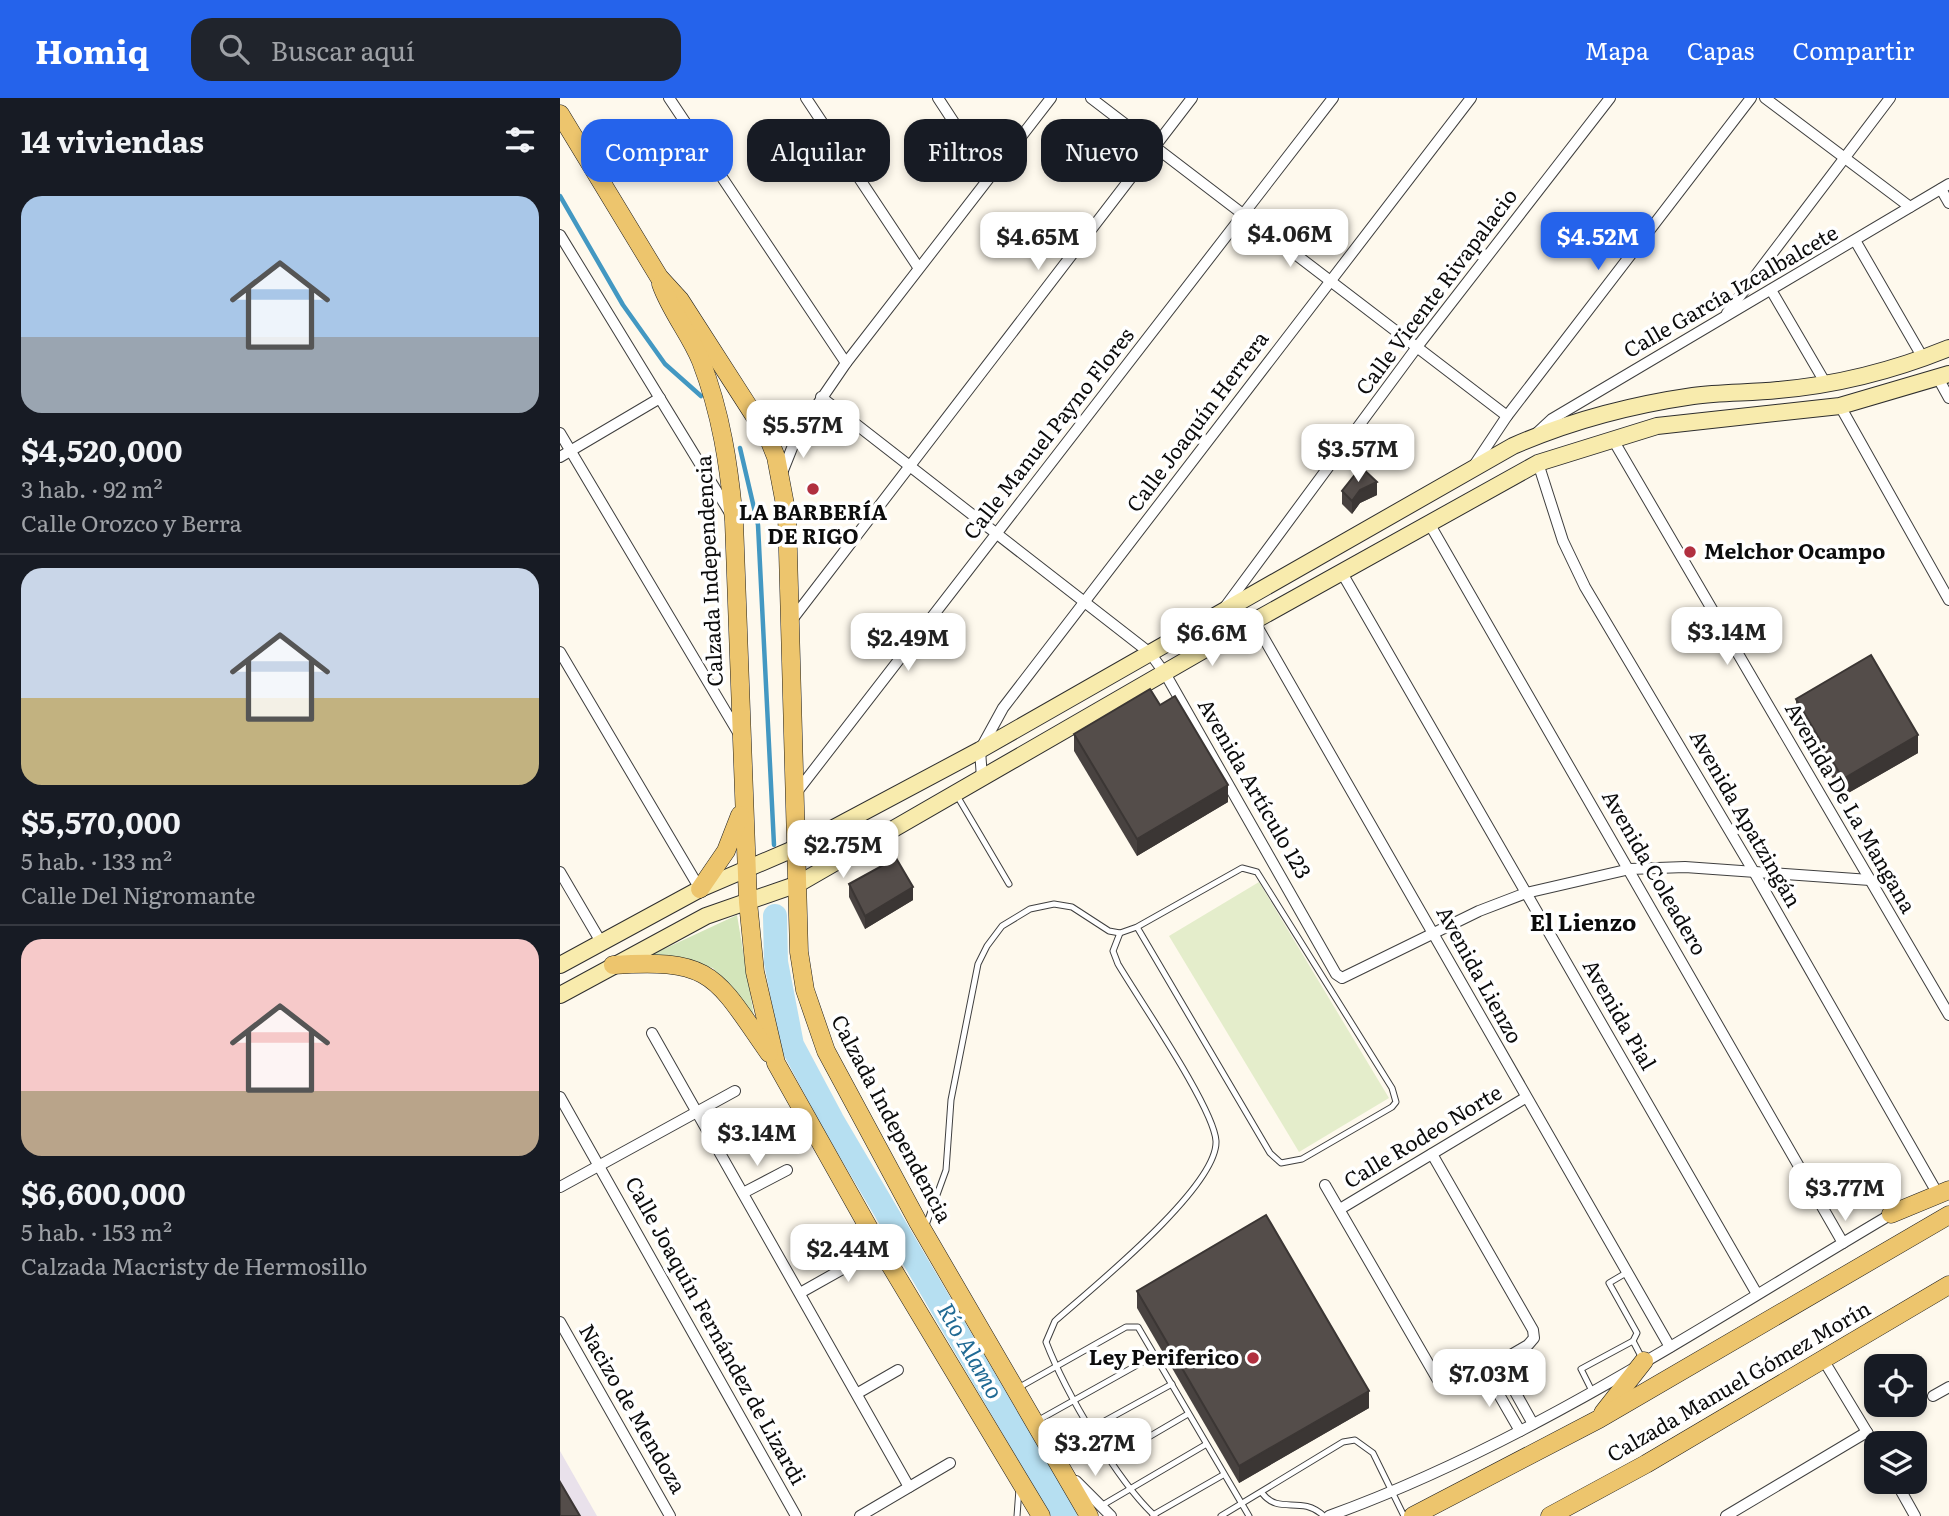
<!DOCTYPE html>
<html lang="es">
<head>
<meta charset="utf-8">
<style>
  :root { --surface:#171b24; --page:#20242c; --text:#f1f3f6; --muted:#9ea1a6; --line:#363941; --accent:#2563eb }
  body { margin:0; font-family:Literata,serif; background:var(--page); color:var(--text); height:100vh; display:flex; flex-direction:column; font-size:26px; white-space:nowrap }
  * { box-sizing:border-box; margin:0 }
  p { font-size:23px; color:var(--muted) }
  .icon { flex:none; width:38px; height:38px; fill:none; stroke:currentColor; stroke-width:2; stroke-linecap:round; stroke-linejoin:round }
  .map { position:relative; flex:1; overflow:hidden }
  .details { display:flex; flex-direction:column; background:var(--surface); width:560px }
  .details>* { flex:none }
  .top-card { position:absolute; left:21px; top:21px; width:665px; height:63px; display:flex; gap:14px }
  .controls { position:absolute; left:1304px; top:1256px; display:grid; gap:14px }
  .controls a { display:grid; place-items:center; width:63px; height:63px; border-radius:14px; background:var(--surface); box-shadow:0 4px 10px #0003; font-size:35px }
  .price { position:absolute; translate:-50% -60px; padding:0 16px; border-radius:14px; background:#fff; color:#222; font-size:23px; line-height:46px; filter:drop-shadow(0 2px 4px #0008) }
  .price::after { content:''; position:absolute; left:50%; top:42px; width:21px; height:16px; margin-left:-10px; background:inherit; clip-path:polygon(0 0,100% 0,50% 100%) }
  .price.current { background:var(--accent); color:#fff }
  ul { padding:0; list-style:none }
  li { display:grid; align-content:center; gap:14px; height:371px; padding:0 21px }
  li+li { border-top:2px solid var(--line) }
  li span { display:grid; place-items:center; height:217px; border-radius:21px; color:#555 }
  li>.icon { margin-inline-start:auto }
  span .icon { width:126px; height:126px; fill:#fffc; stroke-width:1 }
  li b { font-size:30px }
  h2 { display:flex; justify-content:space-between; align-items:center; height:84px; padding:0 21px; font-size:30px }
  .chip { padding:0 24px; border-radius:21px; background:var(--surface); box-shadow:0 4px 10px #0003; font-size:24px; line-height:63px }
  .chip.current { background:var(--accent); color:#fff }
  header { display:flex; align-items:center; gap:42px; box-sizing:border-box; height:98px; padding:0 35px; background:var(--accent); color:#fff }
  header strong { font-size:33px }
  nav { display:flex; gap:38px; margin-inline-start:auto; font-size:24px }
  .search { width:490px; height:63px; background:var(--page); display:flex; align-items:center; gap:18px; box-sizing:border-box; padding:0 24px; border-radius:21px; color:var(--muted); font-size:26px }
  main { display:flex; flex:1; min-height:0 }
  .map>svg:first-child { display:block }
</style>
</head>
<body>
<header>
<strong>Homiq</strong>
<div class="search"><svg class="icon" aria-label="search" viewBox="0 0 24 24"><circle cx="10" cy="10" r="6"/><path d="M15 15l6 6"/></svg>Buscar aquí</div>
<nav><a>Mapa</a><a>Capas</a><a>Compartir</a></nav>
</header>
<main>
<section class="details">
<h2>14 viviendas<svg class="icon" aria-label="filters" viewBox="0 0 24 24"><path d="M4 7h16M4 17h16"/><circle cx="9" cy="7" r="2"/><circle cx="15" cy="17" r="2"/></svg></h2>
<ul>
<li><span style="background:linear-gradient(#a9c7e8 65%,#9aa5b1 0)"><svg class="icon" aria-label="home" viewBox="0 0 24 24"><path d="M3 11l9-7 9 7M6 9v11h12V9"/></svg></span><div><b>$4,520,000</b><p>3 hab. · 92 m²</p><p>Calle Orozco y Berra</p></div></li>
<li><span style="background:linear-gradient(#c9d6e8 60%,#c2b280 0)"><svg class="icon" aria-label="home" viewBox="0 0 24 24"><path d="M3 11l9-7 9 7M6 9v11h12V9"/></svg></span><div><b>$5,570,000</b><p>5 hab. · 133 m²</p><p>Calle Del Nigromante</p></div></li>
<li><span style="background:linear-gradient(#f6c9c9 70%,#b9a48a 0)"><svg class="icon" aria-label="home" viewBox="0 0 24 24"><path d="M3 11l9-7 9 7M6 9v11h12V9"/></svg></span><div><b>$6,600,000</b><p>5 hab. · 153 m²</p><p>Calzada Macristy de Hermosillo</p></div></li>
</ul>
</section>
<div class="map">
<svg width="1389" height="1418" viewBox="0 0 1389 1418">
  <rect width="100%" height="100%" fill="#fef9ed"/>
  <polygon fill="#e9e1eb" points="0,1353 37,1418 0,1418"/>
  <polygon fill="#d3e5ba" points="177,817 195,924 153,870 89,858"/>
  <polygon fill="#e4edcb" points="699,784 829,1000 739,1054 609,838"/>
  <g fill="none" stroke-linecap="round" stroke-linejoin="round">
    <g stroke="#4398c2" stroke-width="4.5">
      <polyline points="0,98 63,207 105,266 141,298"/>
      <polyline points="180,350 198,427 214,747"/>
    </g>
    <polyline stroke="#b6dff1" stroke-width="24" points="215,818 216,864 232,947 272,1022 505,1418"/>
    <g stroke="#3f3f3f" stroke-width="7">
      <g id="lane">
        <polyline points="396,696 449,786"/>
        <path d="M560,835L553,853L558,866C578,900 654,1010 656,1043C658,1089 531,1191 495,1223L486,1244C505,1293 557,1383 595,1418"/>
        <polyline points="366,1127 386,1072 391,1002 418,866 427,848 442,828 470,811 494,806 512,809 549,833 560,835 577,829 682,770 697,774 832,990 836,1004 832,1009 742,1061 721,1065 710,1055 577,829"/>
        <polyline points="1073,1243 1083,1262"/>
        <polyline points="458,1290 566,1229 578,1229 689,1418"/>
        <polyline points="1032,1293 1021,1271 1073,1243 1077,1235 1049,1185 1066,1175"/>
        <polyline points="477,1323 595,1257"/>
        <polyline points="532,1330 612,1286"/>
        <polyline points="551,1361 628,1316"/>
        <path d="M702,1395C720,1418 740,1396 764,1418"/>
        <polyline points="541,1408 645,1347"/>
        <polyline points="593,1417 663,1377"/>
        <polyline points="457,1418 459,1391"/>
        <polyline points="661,1418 783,1344 795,1342 813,1355 844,1418"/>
      </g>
    </g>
    <g stroke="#3f3f3f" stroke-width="12">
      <g id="street">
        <polyline points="109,0 286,265"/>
        <polyline points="246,0 358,169"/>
        <polyline points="378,0 429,78"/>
        <polyline points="531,0 947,318"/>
        <polyline points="1205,0 1350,109"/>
        <polyline points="1381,91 1389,105"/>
        <polyline points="0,137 170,415"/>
        <polyline points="1296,144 1363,260"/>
        <polyline points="1211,192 1266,286"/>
        <polyline points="1167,215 1330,0"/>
        <polyline points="1378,280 1389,300"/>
        <polyline points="261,299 590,555 606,577 776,876 782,880 919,813 966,795 1070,771 1125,769 1310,782"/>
        <polyline points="1280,308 1389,502"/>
        <polyline points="978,334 992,321 1389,86"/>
        <polyline points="0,335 179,636"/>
        <polyline points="1052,340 1389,917"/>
        <polyline points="0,359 100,300"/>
        <polyline points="978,365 1003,443 1025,489 1194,774 1375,1091"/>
        <polyline points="913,369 947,318 1191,0"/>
        <polyline points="222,375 238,335 286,265 491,0"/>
        <polyline points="869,425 1283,1145"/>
        <polyline points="782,475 1197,1196"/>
        <polyline points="665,509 857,249 1050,0"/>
        <polyline points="231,523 632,0"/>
        <polyline points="694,523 1110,1249"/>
        <polyline points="0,554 140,791"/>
        <polyline points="422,680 420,652 443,610 911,0"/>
        <polyline points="236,695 773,0"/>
        <polyline points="0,774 41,844"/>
        <polyline points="92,935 349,1389"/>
        <polyline points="0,999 236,1418"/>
        <polyline points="765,1087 879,1284 885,1290 894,1290 968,1247 974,1240 973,1232 872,1056"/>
        <polyline points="0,1089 175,993"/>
        <polyline points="183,1095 227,1072"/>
        <polyline points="780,1111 965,1000"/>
        <polyline points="240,1195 320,1150"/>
        <polyline points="0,1224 110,1418"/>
        <polyline points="1264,1263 1316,1349"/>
        <polyline points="939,1265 973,1326"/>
        <polyline points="926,1274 960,1333"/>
        <polyline points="298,1295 338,1272"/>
        <polyline points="1373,1298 1389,1289"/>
        <polyline points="516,1383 551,1418"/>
        <polyline points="1336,1384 1355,1418"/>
        <polyline points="300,1418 390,1365"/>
        <path d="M769,1418C971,1345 1151,1222 1335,1114"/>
        <polyline points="1166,1418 1307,1334"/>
      </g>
    </g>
    <g stroke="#2e2e2e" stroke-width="18">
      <g id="secondary">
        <path d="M0,867L140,791L238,749L420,652L953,348C1010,323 1071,307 1133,298C1161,294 1190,295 1218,292C1276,287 1335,272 1389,250"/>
        <polyline points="0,897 146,818 238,786 694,523 978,365 1097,328 1280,308 1389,276"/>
      </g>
    </g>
    <g stroke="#1d1d1d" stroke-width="19">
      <g id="primary">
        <polyline points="0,16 99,179 120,202 208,339 216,359 227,417 239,854 245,892 266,953 358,1124 529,1418"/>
        <path d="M101,186C111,214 130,236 141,263C161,315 169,367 174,423L188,804L195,874L216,965L320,1150L481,1418"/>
        <polyline points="140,791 166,753 180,717"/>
        <path d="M53,867C153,860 155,878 209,955"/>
        <polyline points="1331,1116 1389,1092"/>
        <polyline points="1043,1315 1084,1263"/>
        <polyline points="853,1418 1039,1321 1389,1117"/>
        <polyline points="990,1418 1086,1366 1389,1187"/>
      </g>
    </g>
    <use href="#lane" stroke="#fff" stroke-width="5"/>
    <use href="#street" stroke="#fff" stroke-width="10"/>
    <use href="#secondary" stroke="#f8ebad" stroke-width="16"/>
    <use href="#primary" stroke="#edc56d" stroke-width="18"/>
  </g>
  <g fill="#484240">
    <polygon points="782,393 817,397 800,405 792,416 782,406"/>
    <polygon points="1236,601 1358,655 1283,698 1236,618"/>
    <polygon points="600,607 668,704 577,758 514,653 514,636"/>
    <polygon points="289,786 353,802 305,831 289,799"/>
    <polygon points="577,1193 809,1310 679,1385 577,1210"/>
  </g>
  <g fill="#3b3634">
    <polygon points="817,384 817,397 800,405 792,416 792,403 800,392"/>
    <polygon points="1358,637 1358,655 1283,698 1283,681"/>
    <polygon points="668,687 668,704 577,758 577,741"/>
    <polygon points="353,789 353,802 305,831 305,818"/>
    <polygon points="809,1293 809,1310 679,1385 679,1368"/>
  </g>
  <g fill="#544d4a" stroke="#3b3634" stroke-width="2">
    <polygon points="801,369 817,384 800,392 792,403 782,393"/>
    <polygon points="1311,557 1358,637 1283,681 1236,601"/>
    <polygon points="590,591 600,607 615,598 668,687 577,741 514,636"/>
    <polygon points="336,760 353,789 305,818 289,786"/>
    <polygon points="706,1117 809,1293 679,1368 577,1193"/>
    <polygon points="0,1384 20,1418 0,1418"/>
  </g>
  <g fill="#b1303f" stroke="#fff" stroke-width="2.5">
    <circle cx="253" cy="391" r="7"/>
    <circle cx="1130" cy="454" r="7"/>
    <circle cx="693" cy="1260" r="7"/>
  </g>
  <g text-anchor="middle" stroke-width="7" stroke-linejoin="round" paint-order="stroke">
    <g font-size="21" fill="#0c0c0c" stroke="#fff">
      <text transform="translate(877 194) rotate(-53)" y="7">Calle Vicente Rivapalacio</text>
      <text transform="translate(1171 194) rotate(-30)" y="7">Calle García Izcalbalcete</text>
      <text transform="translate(638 324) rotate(-53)" y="7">Calle Joaquín Herrera</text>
      <text transform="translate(489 336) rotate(-52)" y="7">Calle Manuel Payno Flores</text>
      <text transform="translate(150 473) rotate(-93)" y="7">Calzada Independencia</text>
      <text transform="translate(694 691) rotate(60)" y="7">Avenida Artículo 123</text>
      <text transform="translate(1290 710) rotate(60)" y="7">Avenida De La Mangana</text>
      <text transform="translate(1185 721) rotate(60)" y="7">Avenida Apatzingán</text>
      <text transform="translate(1094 775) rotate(60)" y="7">Avenida Coleadero</text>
      <text transform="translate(919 877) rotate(61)" y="7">Avenida Lienzo</text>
      <text transform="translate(1059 917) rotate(60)" y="7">Avenida Pial</text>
      <text transform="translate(331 1021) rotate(62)" y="7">Calzada Independencia</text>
      <text transform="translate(863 1039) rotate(-31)" y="7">Calle Rodeo Norte</text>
      <text transform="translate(155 1233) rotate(61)" y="7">Calle Joaquín Fernández de Lizardi</text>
      <text transform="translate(1179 1284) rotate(-30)" y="7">Calzada Manuel Gómez Morín</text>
      <text transform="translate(72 1311) rotate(60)" y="7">Nacizo de Mendoza</text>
    </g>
    <g font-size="21" font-weight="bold" fill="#0c0c0c" stroke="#fff">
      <text x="253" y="422">LA BARBERÍA<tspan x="253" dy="24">DE RIGO</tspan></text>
      <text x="1144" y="461" text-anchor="start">Melchor Ocampo</text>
      <text x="679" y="1267" text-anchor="end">Ley Periferico</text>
    </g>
    <g font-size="23" font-weight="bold" fill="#0c0c0c" stroke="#fff">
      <text x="1023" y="833">El Lienzo</text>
    </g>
    <g font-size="23" font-style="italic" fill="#206a94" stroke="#fff">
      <text transform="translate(410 1253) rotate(60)" y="8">Río Alamo</text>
    </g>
  </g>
</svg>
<div class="controls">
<a><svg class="icon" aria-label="locate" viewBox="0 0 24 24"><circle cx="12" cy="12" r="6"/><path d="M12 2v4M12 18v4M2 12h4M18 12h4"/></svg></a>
<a><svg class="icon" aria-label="layers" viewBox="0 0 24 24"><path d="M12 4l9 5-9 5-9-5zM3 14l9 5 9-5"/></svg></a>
</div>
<b class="price" style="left:730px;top:171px">$4.06M</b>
<b class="price" style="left:478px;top:174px">$4.65M</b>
<b class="price current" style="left:1038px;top:174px">$4.52M</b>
<b class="price" style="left:243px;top:362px">$5.57M</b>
<b class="price" style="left:798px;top:386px">$3.57M</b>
<b class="price" style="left:1167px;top:569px">$3.14M</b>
<b class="price" style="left:652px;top:570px">$6.6M</b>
<b class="price" style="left:348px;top:575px">$2.49M</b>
<b class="price" style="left:283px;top:782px">$2.75M</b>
<b class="price" style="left:197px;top:1070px">$3.14M</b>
<b class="price" style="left:1285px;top:1125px">$3.77M</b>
<b class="price" style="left:288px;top:1186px">$2.44M</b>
<b class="price" style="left:929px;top:1311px">$7.03M</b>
<b class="price" style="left:535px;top:1380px">$3.27M</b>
<div class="top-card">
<a class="chip current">Comprar</a>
<a class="chip">Alquilar</a>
<a class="chip">Filtros</a>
<a class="chip">Nuevo</a>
</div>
</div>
</main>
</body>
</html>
